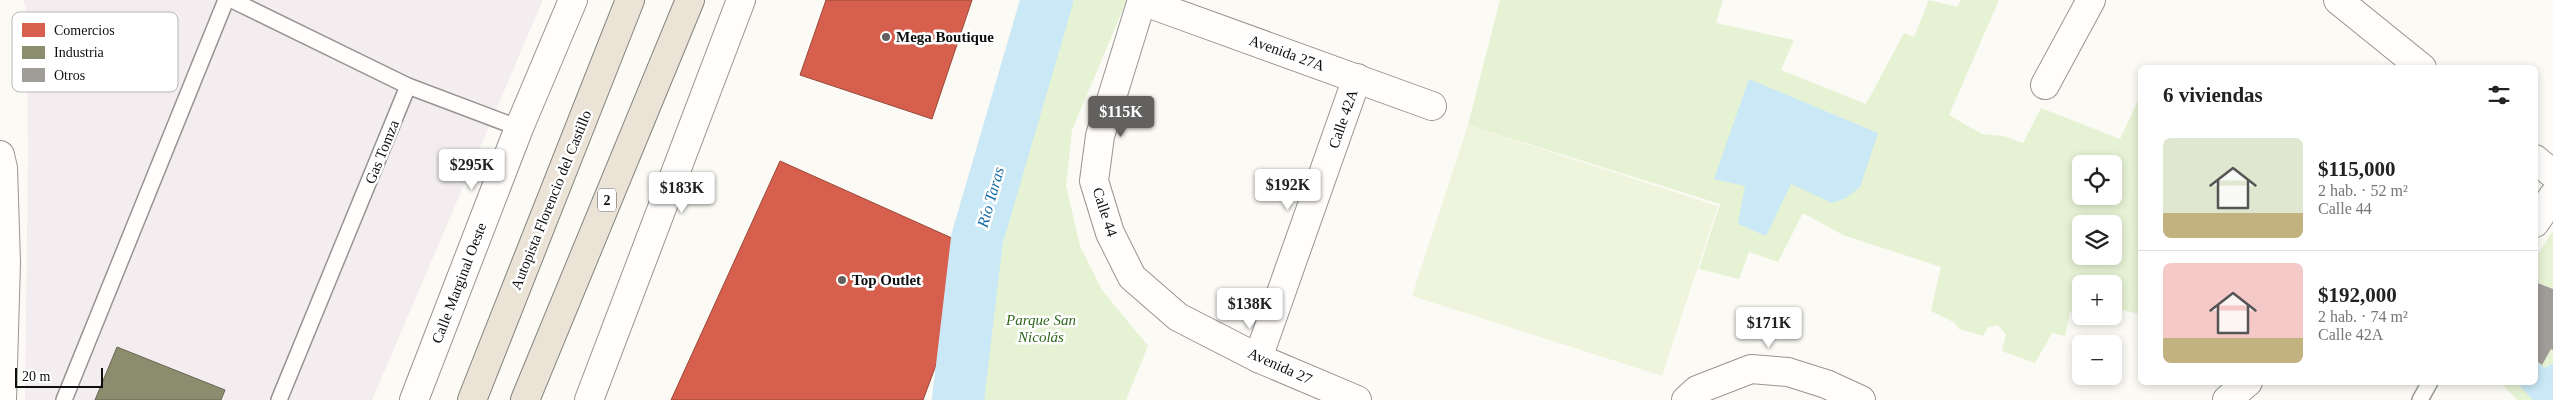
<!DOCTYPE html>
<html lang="es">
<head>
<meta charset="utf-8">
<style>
  :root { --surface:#fff; --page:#f2f2f2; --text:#222; --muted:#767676; --line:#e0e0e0; --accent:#62615f }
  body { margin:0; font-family:Georgia,serif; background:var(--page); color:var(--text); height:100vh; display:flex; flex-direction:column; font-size:19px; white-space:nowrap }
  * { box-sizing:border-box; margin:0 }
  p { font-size:16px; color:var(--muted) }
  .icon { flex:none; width:28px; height:28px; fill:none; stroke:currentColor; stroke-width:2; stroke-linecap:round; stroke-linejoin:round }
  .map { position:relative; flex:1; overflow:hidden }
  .details { position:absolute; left:2138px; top:65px; width:400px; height:320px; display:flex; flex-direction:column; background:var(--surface); border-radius:8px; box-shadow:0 2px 8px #0003 }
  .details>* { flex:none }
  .tools { position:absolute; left:2072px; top:155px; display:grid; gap:10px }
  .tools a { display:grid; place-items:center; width:50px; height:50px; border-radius:8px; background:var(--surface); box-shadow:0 2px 8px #0003; font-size:25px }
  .scale { position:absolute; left:15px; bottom:12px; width:88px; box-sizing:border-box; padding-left:5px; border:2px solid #0f0f0f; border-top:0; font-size:14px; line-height:18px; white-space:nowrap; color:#0f0f0f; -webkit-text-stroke:4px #fff; paint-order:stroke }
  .price { position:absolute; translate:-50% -42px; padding:0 11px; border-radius:5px; background:#fff; color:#222; font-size:16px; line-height:32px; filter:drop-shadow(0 1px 2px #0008) }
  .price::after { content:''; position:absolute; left:50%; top:30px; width:15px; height:11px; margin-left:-8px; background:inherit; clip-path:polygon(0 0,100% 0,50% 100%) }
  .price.current { background:var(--accent); color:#fff }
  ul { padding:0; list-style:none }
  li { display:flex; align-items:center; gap:15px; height:125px; padding:0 25px }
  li+li { border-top:1px solid var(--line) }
  li span { display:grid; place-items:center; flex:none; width:140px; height:100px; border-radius:8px; color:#555 }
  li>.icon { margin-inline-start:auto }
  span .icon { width:60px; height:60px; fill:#fffc; stroke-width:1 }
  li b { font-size:21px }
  h2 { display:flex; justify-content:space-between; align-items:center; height:60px; padding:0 25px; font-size:21px }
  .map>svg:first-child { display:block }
</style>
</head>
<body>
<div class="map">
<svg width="2553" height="400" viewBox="0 0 2553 400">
  <rect width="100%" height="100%" fill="#fcfaf4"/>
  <polygon fill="#f3edf0" points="23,0 543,0 372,400 25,400 28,151 26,8"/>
  <g fill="#e6f2d4" fill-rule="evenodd">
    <polygon points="1051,0 1127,0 1072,130 1066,185 1080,246 1102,290 1148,346 1126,400 961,400 979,242"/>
    <path d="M1500,0H1723L1716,23L1794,40L1781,70L1866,104L1904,33L1914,37L1929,0L1957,7L1961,0H1999L1949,115L1982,134L2003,136L2023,143L2041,108L2120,139L2137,102L2140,103V314L2114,308V284H2081V308L2070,312L2065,336L2052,333L2035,363L2002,351L2006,335L1998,325L1988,327L1983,336L1959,329L1955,323L1931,311L1941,267L1843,235L1803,213L1778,262L1749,252L1739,279L1699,269L1720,204L1468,125ZM2081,164H2114V196H2081ZM2081,224H2114V256H2081Z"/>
    <polygon points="2553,230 2553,400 2517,400 2501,383 2535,382 2535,259"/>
  </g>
  <polygon fill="#eff5dd" points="1468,125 1718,206 1662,376 1412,296"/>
  <g fill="#cae8f6">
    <polygon points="1749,79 1878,133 1860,187 1846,198 1832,203 1791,184 1766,236 1738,224 1745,186 1714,179"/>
    <polygon points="2535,361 2545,368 2553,363 2553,400 2533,400 2517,383 2535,382"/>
  </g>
  <g fill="#d6604d" stroke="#9a483a">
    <polygon points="826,0 972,0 932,119 800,75"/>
    <polygon points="780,161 963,243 954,317 923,400 671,400"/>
  </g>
  <polygon fill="#8c8c6e" stroke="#666652" points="117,347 225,390 221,400 95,400"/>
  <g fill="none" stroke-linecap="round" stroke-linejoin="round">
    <polyline stroke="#cae8f6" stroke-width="52" points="958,400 977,239 1047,0"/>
  </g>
  <polygon fill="#a09d99" points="2535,282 2553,289 2553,350 2551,349 2542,365 2535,360"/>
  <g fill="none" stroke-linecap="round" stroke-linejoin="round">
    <g stroke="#969592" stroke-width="18">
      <g id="service">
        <polyline points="232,0 408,86 279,400"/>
        <polyline points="408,86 519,128"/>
        <polyline points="64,400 226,0"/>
        <polyline points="2420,400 2430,382"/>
      </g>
    </g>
    <g stroke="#969592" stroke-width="30">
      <g id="minor">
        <polyline points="1142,0 1100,136 1094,181 1110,233 1132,277 1178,317 1258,358 1357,400"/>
        <polyline points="2338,0 2422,68"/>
        <polyline points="1142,1 1432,106"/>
        <polyline points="2045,85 2091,0"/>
        <polyline points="0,155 3,168 6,262 2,400"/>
        <polyline points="2535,159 2553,174"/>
        <polyline points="2535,223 2553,196"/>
        <polyline points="1258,358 1357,78"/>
        <polyline points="414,400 519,128 573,0"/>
        <polyline points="589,400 741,0"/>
        <polyline points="1686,400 1697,390 1751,369 1788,372 1826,384 1861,400"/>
        <polyline points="2227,400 2248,382"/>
      </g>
    </g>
    <g stroke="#83827f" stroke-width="30">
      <g id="trunk">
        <polyline points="472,400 630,0"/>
        <polyline points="525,400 690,0"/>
      </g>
    </g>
    <use href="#service" stroke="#fffefd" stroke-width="15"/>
    <use href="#minor" stroke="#fffefd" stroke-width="28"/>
    <use href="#trunk" stroke="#ece3d7" stroke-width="28"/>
  </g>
  <g fill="#62615f" stroke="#fff" stroke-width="2">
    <circle cx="886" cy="37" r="5"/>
    <circle cx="842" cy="280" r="5"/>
  </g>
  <g text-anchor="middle" stroke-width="5" stroke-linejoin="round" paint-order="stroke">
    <rect fill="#fff" stroke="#575757" stroke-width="1" x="598" y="188.5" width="18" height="23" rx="4"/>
    <g font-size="14" font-weight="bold" fill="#0f0f0f">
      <text x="607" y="205">2</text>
    </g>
    <g font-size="15" font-weight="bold" fill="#0f0f0f" stroke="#fff" text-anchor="start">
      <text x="896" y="42">Mega Boutique</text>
      <text x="852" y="285">Top Outlet</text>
    </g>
    <g font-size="15" fill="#0f0f0f" stroke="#fff">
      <text transform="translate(1287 53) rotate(20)" y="5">Avenida 27A</text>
      <text transform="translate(1343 119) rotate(-71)" y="5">Calle 42A</text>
      <text transform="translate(382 152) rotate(-68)" y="5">Gas Tomza</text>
      <text transform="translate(551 200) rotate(-68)" y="5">Autopista Florencio del Castillo</text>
      <text transform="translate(1105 212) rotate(72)" y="5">Calle 44</text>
      <text transform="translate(459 283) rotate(-69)" y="5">Calle Marginal Oeste</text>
      <text transform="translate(1280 366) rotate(24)" y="5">Avenida 27</text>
    </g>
    <g font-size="15" font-style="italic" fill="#2f681d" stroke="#fff">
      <text x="1041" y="325">Parque San<tspan x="1041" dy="17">Nicolás</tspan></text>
    </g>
    <g font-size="16" font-style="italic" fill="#156aa4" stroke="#fff">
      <text transform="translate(990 197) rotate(-74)" y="6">Río Taras</text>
    </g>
  </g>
  <rect x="12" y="12" width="166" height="80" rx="8" fill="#fff" stroke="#b7b7b7" stroke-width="1"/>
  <rect x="22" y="23" width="23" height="14" fill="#d6604d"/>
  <rect x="22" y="46" width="23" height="13" fill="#8c8c6e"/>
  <rect x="22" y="68" width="23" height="14" fill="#a09d99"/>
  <g font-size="14" fill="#0f0f0f">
    <text x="54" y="35">Comercios</text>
    <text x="54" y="57">Industria</text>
    <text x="54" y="80">Otros</text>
  </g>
</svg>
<div class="tools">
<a><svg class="icon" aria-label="locate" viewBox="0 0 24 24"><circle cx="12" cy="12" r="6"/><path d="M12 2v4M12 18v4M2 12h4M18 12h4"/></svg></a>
<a><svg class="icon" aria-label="layers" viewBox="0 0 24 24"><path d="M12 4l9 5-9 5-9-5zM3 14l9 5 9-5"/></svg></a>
<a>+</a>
<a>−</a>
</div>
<div class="scale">20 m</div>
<b class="price current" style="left:1121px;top:138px">$115K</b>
<b class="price" style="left:472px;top:191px">$295K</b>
<b class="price" style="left:1288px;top:211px">$192K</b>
<b class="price" style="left:682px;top:214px">$183K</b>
<b class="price" style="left:1250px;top:330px">$138K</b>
<b class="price" style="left:1769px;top:349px">$171K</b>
<section class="details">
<h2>6 viviendas<svg class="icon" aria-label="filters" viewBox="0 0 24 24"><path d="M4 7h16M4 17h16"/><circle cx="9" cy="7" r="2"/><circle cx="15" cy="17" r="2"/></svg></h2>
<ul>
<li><span style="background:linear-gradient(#dfe7d0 75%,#c2b280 0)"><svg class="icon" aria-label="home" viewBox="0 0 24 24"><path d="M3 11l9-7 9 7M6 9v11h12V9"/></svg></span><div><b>$115,000</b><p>2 hab. · 52 m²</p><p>Calle 44</p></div></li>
<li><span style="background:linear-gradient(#f6c9c9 75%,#c2b280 0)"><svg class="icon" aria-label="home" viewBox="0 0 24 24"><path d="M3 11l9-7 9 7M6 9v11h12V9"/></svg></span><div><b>$192,000</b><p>2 hab. · 74 m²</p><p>Calle 42A</p></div></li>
</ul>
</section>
</div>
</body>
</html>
